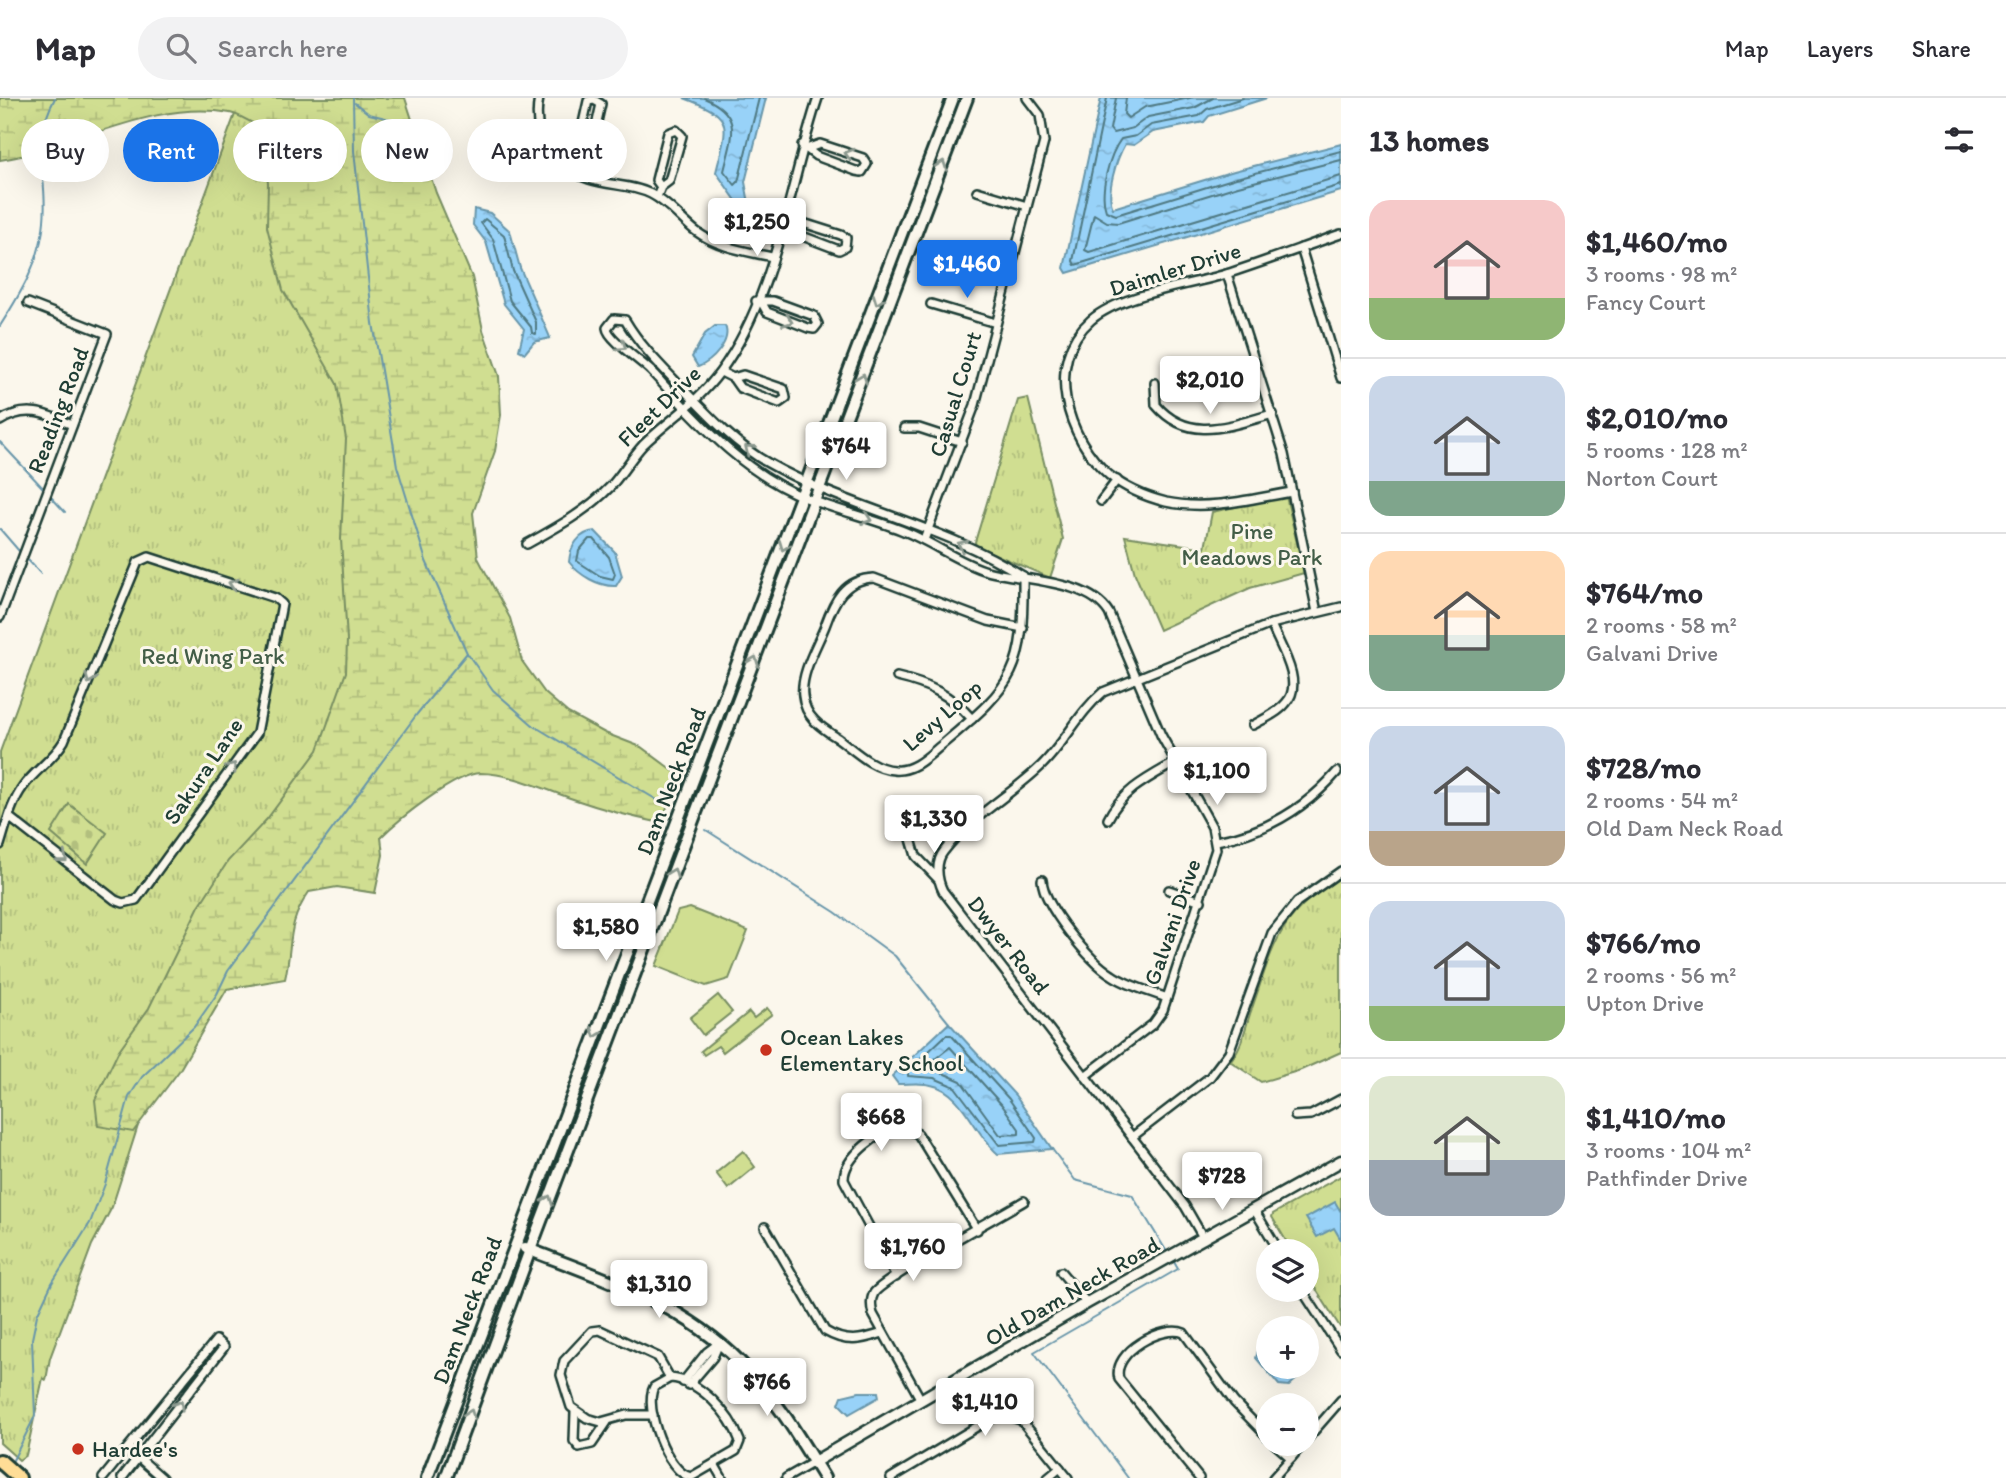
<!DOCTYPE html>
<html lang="en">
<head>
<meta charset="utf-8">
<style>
  :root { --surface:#fff; --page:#f2f2f3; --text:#2b2b33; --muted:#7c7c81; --line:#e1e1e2; --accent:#1a73e8 }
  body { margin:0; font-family:Itim,sans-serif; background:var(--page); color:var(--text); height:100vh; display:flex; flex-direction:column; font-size:26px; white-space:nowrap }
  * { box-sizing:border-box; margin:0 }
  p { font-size:23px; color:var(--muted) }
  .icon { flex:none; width:38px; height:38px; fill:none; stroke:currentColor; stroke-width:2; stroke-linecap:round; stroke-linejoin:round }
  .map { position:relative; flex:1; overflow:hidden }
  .side { display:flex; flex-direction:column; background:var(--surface); width:665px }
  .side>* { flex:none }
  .banner { position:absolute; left:21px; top:21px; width:665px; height:63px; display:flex; gap:14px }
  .fabs { position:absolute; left:1256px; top:1141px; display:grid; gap:14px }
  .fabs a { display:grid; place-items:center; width:63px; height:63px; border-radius:50%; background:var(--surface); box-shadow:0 7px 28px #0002; font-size:35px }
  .price { position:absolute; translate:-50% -60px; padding:0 16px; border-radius:7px; background:#fff; color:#222; font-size:23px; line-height:46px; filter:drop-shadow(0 2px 4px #0008) }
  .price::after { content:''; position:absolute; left:50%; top:42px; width:21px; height:16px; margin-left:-10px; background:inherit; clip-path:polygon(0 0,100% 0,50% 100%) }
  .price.active { background:var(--accent); color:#fff }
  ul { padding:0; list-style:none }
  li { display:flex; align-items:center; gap:21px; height:175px; padding:0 28px }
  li+li { border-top:2px solid var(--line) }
  li span { display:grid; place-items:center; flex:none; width:196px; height:140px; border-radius:21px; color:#555 }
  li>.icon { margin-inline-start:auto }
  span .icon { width:84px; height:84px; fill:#fffc; stroke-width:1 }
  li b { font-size:30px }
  h2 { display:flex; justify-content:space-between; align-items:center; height:84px; padding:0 28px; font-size:30px }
  .chip { padding:0 24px; border-radius:32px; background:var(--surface); box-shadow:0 7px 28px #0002; font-size:24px; line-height:63px }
  .chip.active { background:var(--accent); color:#fff }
  header { display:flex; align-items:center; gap:42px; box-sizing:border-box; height:98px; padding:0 35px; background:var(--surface); border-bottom:2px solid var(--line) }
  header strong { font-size:33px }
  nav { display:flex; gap:38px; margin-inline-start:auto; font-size:24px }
  .search { width:490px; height:63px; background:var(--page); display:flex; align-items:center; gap:18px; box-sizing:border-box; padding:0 24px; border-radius:38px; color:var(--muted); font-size:26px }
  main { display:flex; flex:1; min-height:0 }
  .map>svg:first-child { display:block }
</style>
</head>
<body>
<header>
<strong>Map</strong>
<div class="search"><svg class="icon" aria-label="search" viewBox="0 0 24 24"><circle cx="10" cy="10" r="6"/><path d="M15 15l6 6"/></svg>Search here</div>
<nav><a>Map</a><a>Layers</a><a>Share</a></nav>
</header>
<main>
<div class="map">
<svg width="1341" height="1380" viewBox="0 0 1341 1380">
  <defs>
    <pattern id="grass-tufts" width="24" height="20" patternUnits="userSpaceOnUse" patternTransform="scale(1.75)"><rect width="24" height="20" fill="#d0de91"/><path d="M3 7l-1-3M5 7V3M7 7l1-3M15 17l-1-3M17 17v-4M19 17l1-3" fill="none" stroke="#b2bf7e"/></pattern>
    <pattern id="wetland-marsh" width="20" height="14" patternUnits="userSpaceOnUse" patternTransform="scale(1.75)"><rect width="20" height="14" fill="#d0de91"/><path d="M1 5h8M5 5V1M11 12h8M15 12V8" fill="none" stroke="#b2bf7e"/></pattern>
    <pattern id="cemetery-stones" width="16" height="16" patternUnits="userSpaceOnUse" patternTransform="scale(1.75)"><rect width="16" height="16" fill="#d0de91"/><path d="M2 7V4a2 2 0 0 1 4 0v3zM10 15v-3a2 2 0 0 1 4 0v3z" fill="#b2bf7e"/></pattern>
    <pattern id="water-ripples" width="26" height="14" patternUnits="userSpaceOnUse" patternTransform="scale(1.75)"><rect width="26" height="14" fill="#98d2f8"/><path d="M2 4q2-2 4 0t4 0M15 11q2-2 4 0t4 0" fill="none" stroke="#83b5d5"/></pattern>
  </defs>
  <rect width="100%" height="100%" fill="#fbf7ec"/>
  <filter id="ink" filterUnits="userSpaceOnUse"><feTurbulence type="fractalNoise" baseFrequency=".0143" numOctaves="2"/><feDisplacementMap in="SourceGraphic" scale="14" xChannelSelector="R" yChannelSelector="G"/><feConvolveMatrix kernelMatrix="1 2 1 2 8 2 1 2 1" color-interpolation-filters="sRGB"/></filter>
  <g filter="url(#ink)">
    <g fill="url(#grass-tufts)" stroke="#788e62" stroke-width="2">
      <polygon points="241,0 391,0 369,621 150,990 112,1109 92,1147 50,1260 46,1282 43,1280 26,1357 19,1362 0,1345 0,654"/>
      <polygon points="1028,300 1063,441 1050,480 976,448 975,444 1018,302"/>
      <polygon points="1286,398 1304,475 1250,490 1159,532 1135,476 1125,438 1205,450 1212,414"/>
      <path d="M1341,776V954L1301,972L1261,984L1230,963C1242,950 1245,930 1251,913C1276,841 1276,822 1341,776Z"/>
      <polygon points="1341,1078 1341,1229 1340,1229 1307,1177 1307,1153 1292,1153 1272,1119 1273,1116"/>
    </g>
    <path fill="url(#wetland-marsh)" stroke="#788e62" stroke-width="2" d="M0,0H405L436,95L472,179L483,232L499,278L501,317L495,353L473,415L478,460L510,520L522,563L545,595L568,615L605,635L641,649L679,677L661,725C631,719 602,711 573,701C544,691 510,675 480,675C455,676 399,721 381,739L383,757L375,795L337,789L309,794C286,827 293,846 285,881L227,891L179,973L133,1034L98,1028L95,1002L119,952L149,910L199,808L228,763L267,721L318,652L346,574L347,542L341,441L346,341L337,286L283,192L267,129L268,85L259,29C251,24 240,17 230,15C151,1 77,50 0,62Z"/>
    <polygon fill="url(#cemetery-stones)" stroke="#788e62" stroke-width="2" points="69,706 107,735 87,766 51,735"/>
    <g fill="#d0de91" stroke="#788e62" stroke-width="2">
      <polygon points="690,810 748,833 729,881 706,888 656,868 678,813"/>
      <polygon points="718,897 732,914 703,937 690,920"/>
      <polygon points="767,910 772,916 723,954 718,948 704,957 701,953 749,914 754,920"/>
      <polygon points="743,1053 755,1069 728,1091 716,1075"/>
    </g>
    <g fill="url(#water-ripples)" stroke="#6896aa" stroke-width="2">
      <path d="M684,0H766L745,84L748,100L760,128L756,137L742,136L728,131L737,104L716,74C728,25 735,19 684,0Z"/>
      <path d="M1101,0H1267L1209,18L1204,24L1153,34L1134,47L1125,46C1117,60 1105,95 1113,110L1234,73L1341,46V93L1067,175L1064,170Z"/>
      <polygon points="474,111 490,115 510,133 520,170 549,237 550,240 534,244 525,255 519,252 524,231 504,206 486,144 473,127"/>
      <path d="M715,228H725C732,243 712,264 698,269L692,259L705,236Z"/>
      <path d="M595,433L615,454L622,478L616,488C599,489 579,477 569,464C570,449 579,434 595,433Z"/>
      <path d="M949,925L1015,997L1052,1051L998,1056C974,1036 963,993 931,987C921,984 909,986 898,986L892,978Z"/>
      <polygon points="1335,1104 1341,1114 1341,1142 1334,1130 1317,1139 1306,1120"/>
      <polygon points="1269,1243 1269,1269 1307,1269 1307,1243 1314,1254 1315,1264 1289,1288 1279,1287 1256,1260 1259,1249"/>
      <polygon points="859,1294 878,1294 879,1299 849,1316 839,1306 842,1298"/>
    </g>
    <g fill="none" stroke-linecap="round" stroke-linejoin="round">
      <g stroke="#4f7982" stroke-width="2">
        <path d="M704,0C744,17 732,39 724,73L735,87L738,84L759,0"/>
        <polyline points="1107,0 1073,163 1075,167 1341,87"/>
        <polyline points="1116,0 1110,31 1113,35 1133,30 1148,19 1194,10 1213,0"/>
        <polyline points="1126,0 1124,16 1128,20 1145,9 1190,0"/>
        <path d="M1243,0L1207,11L1199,18L1151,27L1136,38L1121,41C1109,57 1099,94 1106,113L1116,117L1236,80L1341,53"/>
        <polyline points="1341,62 1238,88 1118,125 1107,124 1094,116 1085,152 1089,154 1341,78"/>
        <polygon points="485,121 504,137 513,173 536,224 536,236 532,235 531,229 510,203 493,141 481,125"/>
        <polygon points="589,441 594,441 609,459 615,476 613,481 600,478 577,463 579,453"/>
        <polygon points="946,937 951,937 1009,1001 1036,1040 1035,1044 999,1047 955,989 934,980 908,978 908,973"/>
        <polygon points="950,949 1002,1007 1019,1031 1019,1036 1000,1037 961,983 929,969 930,965"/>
      </g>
      <g stroke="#6896aa" stroke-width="2">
        <polyline points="353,0 354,53 373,225 397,368 426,463 467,555 493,592 534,628 667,708"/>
        <polyline points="355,5 369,16 402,24"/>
        <path d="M0,228C21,195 41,162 44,123C49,73 28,51 55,0"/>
        <polyline points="0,344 43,390"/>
        <polyline points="51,399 65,414"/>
        <polyline points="0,431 19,453"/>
        <polyline points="28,462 41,476"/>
        <polyline points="706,732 835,814 895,858 949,925"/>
        <polyline points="1052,1051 1075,1082 1132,1097 1167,1154"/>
        <polyline points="13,1362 35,1318 32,1241 37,1217 52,1185 90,1125 105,1086 129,999 142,979 194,929 217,896 228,873 417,616 467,555"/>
        <polyline points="1128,1380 1034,1254 1178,1171 1174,1164"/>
      </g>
      <g stroke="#1f3d34" stroke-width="12">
        <g id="minor">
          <path d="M539,0C531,40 553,69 589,81C610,88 631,86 651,96C669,105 681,122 697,134C719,150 746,153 772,159"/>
          <polyline points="802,47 816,58 856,73 862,74 867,66 863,60 820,46 809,50"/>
          <polyline points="578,76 582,60 591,50 601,6 594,2 588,3 577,52 582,60"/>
          <polyline points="977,93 1027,108"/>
          <polyline points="657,99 661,89 669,83 682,38 676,32 668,35 656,82 661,89"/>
          <polyline points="784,126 791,128 797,136 839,152 845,149 846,140 841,137 800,124 791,128"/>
          <polyline points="1301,150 1341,280"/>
          <polyline points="1227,176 1284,356 1317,514"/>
          <polyline points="756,203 773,203 814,218 818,226 814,231 808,230 767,214 762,205"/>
          <polyline points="931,206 996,225"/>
          <polyline points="721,274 733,280 740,290 779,305 786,300 784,291 743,277 733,280"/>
          <path d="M1155,285L1156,307C1189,346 1231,327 1273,316"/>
          <path d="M0,323C26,306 47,316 72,327"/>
          <polyline points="904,330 919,330 962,344"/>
          <path d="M1292,394C1250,401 1208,413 1166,404C1146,399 1125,390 1109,377C1067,341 1043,264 1091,222C1121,196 1187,188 1226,176C1264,164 1303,149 1341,136"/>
          <polyline points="1101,403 1117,382"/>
          <polyline points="924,442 975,307 1044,44 1040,17 1027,0"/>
          <path d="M527,446C556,430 587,413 610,389C622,376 631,360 643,347C669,322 698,304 720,274C776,199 789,87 818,0"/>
          <path d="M1023,478C944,427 849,411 768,365C736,347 708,317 683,291C662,269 641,249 625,222L614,221L607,230C608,241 641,263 651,273C697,322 742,375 806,400C837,412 870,420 901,432C931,443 957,464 987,473C1022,483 1088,481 1109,515L1161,637L1212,729L1216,751L1163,912L1153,926L1085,978"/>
          <path d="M1023,478C1024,572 1016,585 944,645C929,657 914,674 894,672C873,671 855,653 839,641C822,630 805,620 803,598C800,576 817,548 825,528C834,503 844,481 874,480L988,523L1023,530"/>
          <polyline points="0,519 107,236 28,205"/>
          <path d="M897,579C928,586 951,597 972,621"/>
          <path d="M1253,627C1264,621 1278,615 1286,605C1305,585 1279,547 1271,526"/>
          <path d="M1108,721C1122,692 1150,679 1176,664"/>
          <polyline points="911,741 916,758 938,781"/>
          <path d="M1216,743C1264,735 1305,711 1337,674"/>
          <path d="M0,747C6,728 11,705 23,689C35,672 53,662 64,643L138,464L149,459L275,500L282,506L257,635L136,802L123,805L115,802L9,719"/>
          <path d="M1042,782C1044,808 1089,863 1112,877C1128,888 1149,893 1167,900"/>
          <polyline points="1169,792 1201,803"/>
          <polyline points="1295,1018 1311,1017 1341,1001"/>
          <polyline points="1132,1039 1210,979 1229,954 1272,835 1297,804 1341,773"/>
          <polyline points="1255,1113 1279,1153"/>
          <path d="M765,1129L825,1233C847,1246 861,1242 883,1235"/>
          <path d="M1204,1141L1185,1108L943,793C937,781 935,764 944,753C970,719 1011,697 1041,668C1065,645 1078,615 1103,594L1271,526L1341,509"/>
          <polyline points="1061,1174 1087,1205"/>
          <path d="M896,1179L844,1082C843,1059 880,1032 901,1028L918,1036L977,1132"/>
          <polyline points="1302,1192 1341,1252"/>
          <path d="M670,1280C700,1282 730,1316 740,1343L736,1353L691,1379C667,1375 643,1309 654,1289Z"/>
          <polyline points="683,1284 707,1254 719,1245"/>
          <polyline points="689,1287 713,1259 719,1245"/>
          <path d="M921,1302L873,1216C871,1209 870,1202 874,1195C884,1180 1001,1117 1024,1103"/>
          <polyline points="575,1314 574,1343 579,1349 592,1346 607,1324"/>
          <polyline points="653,1317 626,1317 601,1324 587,1320 571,1309 561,1277 564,1263 592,1233 600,1232 658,1259 670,1280"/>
          <polyline points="1307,1341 1341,1302"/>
          <polyline points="129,1351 162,1380"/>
          <polyline points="1291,1360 1303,1346"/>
          <polyline points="714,1366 722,1380"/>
          <polyline points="103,1380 216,1242 224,1249 122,1380"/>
          <polyline points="786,1380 814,1364"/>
          <polyline points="891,1380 988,1322 1003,1316 1021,1322 1068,1380"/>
          <polyline points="1048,1380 1060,1370"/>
          <path d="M1199,1380L1119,1281C1111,1254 1164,1226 1184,1235L1234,1304L1269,1340"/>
          <polyline points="1273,1380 1291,1360 1275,1346"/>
        </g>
      </g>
      <g stroke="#1f3d34" stroke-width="15">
        <polyline id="tertiary" points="814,1364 1087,1205 1341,1063"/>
      </g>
      <g stroke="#1f3d34" stroke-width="16">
        <g id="secondary">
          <path d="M525,1150C602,1180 681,1204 740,1264C775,1298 799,1339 824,1380"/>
          <polyline points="427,1380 953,0"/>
          <polyline points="446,1380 530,1152 967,0"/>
        </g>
      </g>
      <g stroke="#1f3d34" stroke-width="18">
        <polyline id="trunk" points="0,1363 19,1380"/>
      </g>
      <use href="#minor" stroke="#fbf7ec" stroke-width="7"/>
      <use href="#tertiary" stroke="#fbf7ec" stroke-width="10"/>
      <use href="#secondary" stroke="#fbf7ec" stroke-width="10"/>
      <use href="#trunk" stroke="#ffdd96" stroke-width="12"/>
    </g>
    <defs><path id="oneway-chevron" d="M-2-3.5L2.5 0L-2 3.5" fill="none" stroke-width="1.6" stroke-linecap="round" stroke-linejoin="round" transform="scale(1.75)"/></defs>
    <g stroke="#8d9a90">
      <use href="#oneway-chevron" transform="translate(849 56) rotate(-162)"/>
      <use href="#oneway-chevron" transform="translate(942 67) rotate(-70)"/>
      <use href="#oneway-chevron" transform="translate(878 202) rotate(111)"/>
      <use href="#oneway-chevron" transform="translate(788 223) rotate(21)"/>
      <use href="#oneway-chevron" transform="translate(622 248) rotate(34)"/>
      <use href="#oneway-chevron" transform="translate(862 280) rotate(-69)"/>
      <use href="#oneway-chevron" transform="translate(749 351) rotate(-141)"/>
      <use href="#oneway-chevron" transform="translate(867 421) rotate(19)"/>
      <use href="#oneway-chevron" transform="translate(962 447) rotate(-153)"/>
      <use href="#oneway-chevron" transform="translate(784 448) rotate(111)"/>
      <use href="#oneway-chevron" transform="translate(233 486) rotate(-162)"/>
      <use href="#oneway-chevron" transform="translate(754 563) rotate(-69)"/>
      <use href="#oneway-chevron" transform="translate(90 581) rotate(112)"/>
      <use href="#oneway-chevron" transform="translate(232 669) rotate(-54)"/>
      <use href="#oneway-chevron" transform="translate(63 760) rotate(39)"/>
      <use href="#oneway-chevron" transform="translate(673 775) rotate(-69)"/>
      <use href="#oneway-chevron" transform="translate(596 935) rotate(111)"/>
      <use href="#oneway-chevron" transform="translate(548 1102) rotate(-69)"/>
      <use href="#oneway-chevron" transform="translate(179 1307) rotate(-57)"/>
      <use href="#oneway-chevron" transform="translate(470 1316) rotate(-70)"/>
    </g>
  </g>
  <g fill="#c8321e" stroke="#fbf7ec" stroke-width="2.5">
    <circle cx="766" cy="952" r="7"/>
    <circle cx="78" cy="1351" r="7"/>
  </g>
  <g text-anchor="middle" stroke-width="6" stroke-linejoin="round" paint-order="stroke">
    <g font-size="23" fill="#1f3d34" stroke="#fbf7ec">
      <text transform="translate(1175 171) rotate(-17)" y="8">Daimler Drive</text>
      <text transform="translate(955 296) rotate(-73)" y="8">Casual Court</text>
      <text transform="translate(659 308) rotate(-44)" y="8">Fleet Drive</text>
      <text transform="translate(58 312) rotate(-69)" y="8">Reading Road</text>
      <text transform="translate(942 617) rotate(-41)" y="8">Levy Loop</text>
      <text transform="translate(203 673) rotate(-56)" y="8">Sakura Lane</text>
      <text transform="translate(671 683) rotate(-69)" y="8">Dam Neck Road</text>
      <text transform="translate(1172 824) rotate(-71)" y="8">Galvani Drive</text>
      <text transform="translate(1009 847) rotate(52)" y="8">Dwyer Road</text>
      <text transform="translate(1072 1193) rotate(-30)" y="8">Old Dam Neck Road</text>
      <text transform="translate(467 1212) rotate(-69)" y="8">Dam Neck Road</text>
    </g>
    <g font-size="23" fill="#425d47" stroke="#fbf7ec">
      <text x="1252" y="441">Pine<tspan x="1252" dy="26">Meadows Park</tspan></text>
      <text x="213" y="566">Red Wing Park</text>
    </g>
    <g font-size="23" fill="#1f3d34" stroke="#fbf7ec" text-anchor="start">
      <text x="780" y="947">Ocean Lakes<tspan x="780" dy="26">Elementary School</tspan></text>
      <text x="92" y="1359">Hardee's</text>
    </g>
  </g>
</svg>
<div class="fabs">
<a><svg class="icon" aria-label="layers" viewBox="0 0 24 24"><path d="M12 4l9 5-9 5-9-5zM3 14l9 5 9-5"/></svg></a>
<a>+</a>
<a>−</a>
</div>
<b class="price" style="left:757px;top:160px">$1,250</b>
<b class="price active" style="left:967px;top:202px">$1,460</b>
<b class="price" style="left:1210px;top:318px">$2,010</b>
<b class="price" style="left:846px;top:384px">$764</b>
<b class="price" style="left:1217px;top:709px">$1,100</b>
<b class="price" style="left:934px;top:757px">$1,330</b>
<b class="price" style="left:606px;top:865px">$1,580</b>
<b class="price" style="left:881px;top:1055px">$668</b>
<b class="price" style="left:1222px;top:1114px">$728</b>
<b class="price" style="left:913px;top:1185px">$1,760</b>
<b class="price" style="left:659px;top:1222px">$1,310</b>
<b class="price" style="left:767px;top:1320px">$766</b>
<b class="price" style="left:985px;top:1340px">$1,410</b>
<div class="banner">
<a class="chip">Buy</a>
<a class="chip active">Rent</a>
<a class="chip">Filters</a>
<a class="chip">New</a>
<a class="chip">Apartment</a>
</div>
</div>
<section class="side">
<h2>13 homes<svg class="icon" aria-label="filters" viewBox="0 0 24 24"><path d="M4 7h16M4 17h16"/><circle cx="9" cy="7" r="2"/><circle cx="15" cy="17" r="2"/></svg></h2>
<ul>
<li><span style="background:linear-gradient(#f6c9c9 70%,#8fb573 0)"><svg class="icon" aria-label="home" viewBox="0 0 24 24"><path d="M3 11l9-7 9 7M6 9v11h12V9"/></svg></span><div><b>$1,460/mo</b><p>3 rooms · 98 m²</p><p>Fancy Court</p></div></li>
<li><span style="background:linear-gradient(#c9d6e8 75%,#7fa58c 0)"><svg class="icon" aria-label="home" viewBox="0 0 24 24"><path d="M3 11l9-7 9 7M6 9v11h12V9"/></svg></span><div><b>$2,010/mo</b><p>5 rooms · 128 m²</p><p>Norton Court</p></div></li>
<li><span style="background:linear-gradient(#ffd9b3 60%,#7fa58c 0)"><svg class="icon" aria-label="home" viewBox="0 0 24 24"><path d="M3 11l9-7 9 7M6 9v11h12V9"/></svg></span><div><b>$764/mo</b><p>2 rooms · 58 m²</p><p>Galvani Drive</p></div></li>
<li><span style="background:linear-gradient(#c9d6e8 75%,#b9a48a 0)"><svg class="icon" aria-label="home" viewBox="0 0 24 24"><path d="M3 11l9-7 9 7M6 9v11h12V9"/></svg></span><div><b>$728/mo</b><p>2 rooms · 54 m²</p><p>Old Dam Neck Road</p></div></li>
<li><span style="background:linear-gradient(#c9d6e8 75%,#8fb573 0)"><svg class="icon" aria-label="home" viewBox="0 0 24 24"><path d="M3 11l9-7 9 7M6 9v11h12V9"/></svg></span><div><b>$766/mo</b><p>2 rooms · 56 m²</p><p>Upton Drive</p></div></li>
<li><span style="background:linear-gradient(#dfe7d0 60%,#9aa5b1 0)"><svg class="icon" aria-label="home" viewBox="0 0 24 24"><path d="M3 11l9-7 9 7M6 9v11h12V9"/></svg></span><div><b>$1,410/mo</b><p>3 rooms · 104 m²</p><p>Pathfinder Drive</p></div></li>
</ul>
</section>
</main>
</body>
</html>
